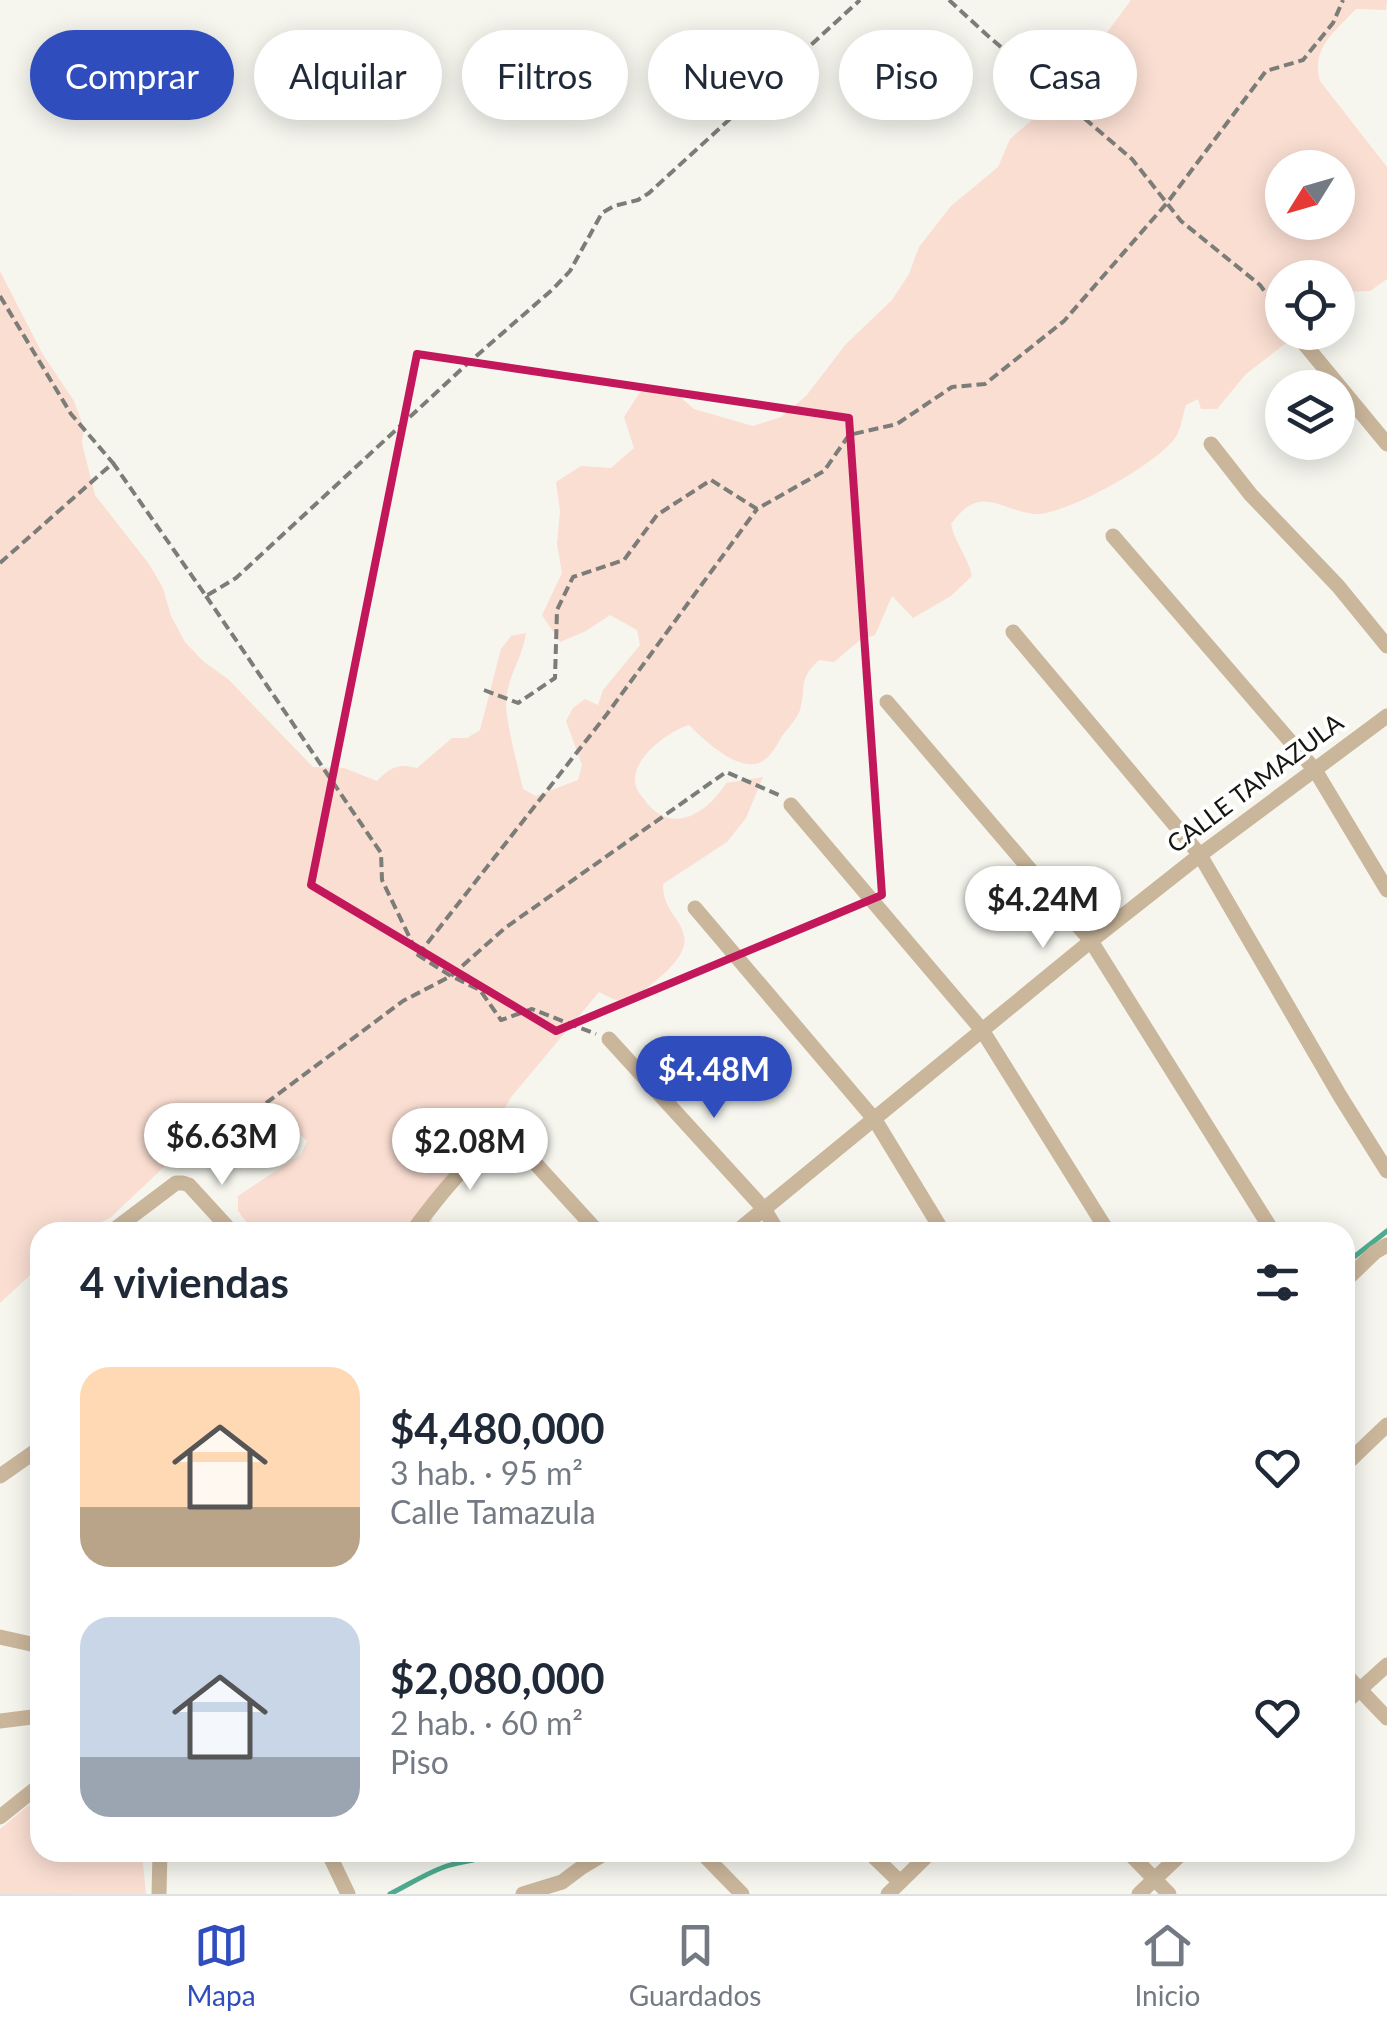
<!DOCTYPE html>
<html lang="es">
<head>
<meta charset="utf-8">
<style>
  :root { --surface:#fff; --page:#f6f6f7; --text:#1f2937; --muted:#747a83; --line:#e0e1e3; --accent:#304dbd }
  body { margin:0; font-family:Lato,sans-serif; background:var(--page); color:var(--text); height:100vh; display:flex; flex-direction:column; font-size:38px; white-space:nowrap }
  * { box-sizing:border-box; margin:0 }
  p { font-size:32px; color:var(--muted) }
  .icon { flex:none; width:55px; height:55px; fill:none; stroke:currentColor; stroke-width:2; stroke-linecap:round; stroke-linejoin:round }
  .map { position:relative; flex:1; overflow:hidden }
  .sheet { position:absolute; left:30px; top:1222px; width:1325px; height:640px; display:flex; flex-direction:column; background:var(--surface); border-radius:30px; box-shadow:0 5px 25px #0003 }
  .sheet>* { flex:none }
  .guide { position:absolute; left:30px; top:30px; width:1328px; height:90px; display:flex; gap:20px }
  .needle { width:65px; rotate:233deg }
  .buttons { position:absolute; left:1265px; top:150px; display:grid; gap:20px }
  .buttons a { display:grid; place-items:center; width:90px; height:90px; border-radius:50%; background:var(--surface); box-shadow:0 5px 25px #0003; font-size:50px }
  .price { position:absolute; translate:-50% -85px; padding:0 22px; border-radius:35px; background:#fff; color:#222; font-size:32px; line-height:65px; filter:drop-shadow(0 2px 5px #0008) }
  .price::after { content:''; position:absolute; left:50%; top:60px; width:30px; height:22px; margin-left:-15px; background:inherit; clip-path:polygon(0 0,100% 0,50% 100%) }
  .price.selected { background:var(--accent); color:#fff }
  ul { padding:0; list-style:none }
  li { display:flex; align-items:center; gap:30px; height:250px; padding:0 50px }
  li span { display:grid; place-items:center; flex:none; width:280px; height:200px; border-radius:30px; color:#555 }
  li>.icon { margin-inline-start:auto }
  span .icon { width:120px; height:120px; fill:#fffc; stroke-width:1 }
  li b { font-size:42px }
  h2 { display:flex; justify-content:space-between; align-items:center; height:120px; padding:0 50px; font-size:42px }
  .chip { padding:0 35px; border-radius:45px; background:var(--surface); box-shadow:0 5px 25px #0003; font-size:35px; line-height:90px }
  .chip.selected { background:var(--accent); color:#fff }
  .tab-bar { display:flex; justify-content:space-around; align-items:center; height:140px; border-top:2px solid var(--line); background:var(--surface); font-size:28px; color:var(--muted) }
  .tab-bar a { display:grid; justify-items:center; gap:5px }
  .tab-bar .selected { color:var(--accent) }
  .map>svg:first-child { display:block }
</style>
</head>
<body>
<div class="map">
<svg width="1387" height="1894" viewBox="0 0 1387 1894">
  <rect width="100%" height="100%" fill="#f6f6ef"/>
  <g fill="#faded2" fill-rule="evenodd">
    <path d="M1131,0H1387L1386,10L1356,9C1335,32 1311,47 1320,81L1387,167V279L1370,291L1338,292V278H1282V332L1299,333L1246,374L1217,409H1201L1198,399L1186,405C1183,415 1181,427 1177,435C1162,462 1064,516 1035,514C997,510 981,483 951,524C955,543 968,557 972,576L951,596L913,618L892,596L875,635L860,640L834,662L819,660C797,681 807,686 800,710C797,719 788,728 782,736C777,745 771,756 763,761C740,775 704,740 689,725C668,731 628,761 636,786C637,791 641,795 644,799C670,837 707,814 726,783L763,777L746,818L727,842L663,884C663,911 680,916 684,936C690,960 645,989 628,1002L613,999L599,992L512,1096L489,1134L433,1211L431,1232H254L238,1211V1196L301,1154L307,1141L274,1113L251,1131L227,1135L192,1160H178L165,1166L110,1218L80,1232H40V1266L0,1303V271L42,353L74,401L84,428L82,443L95,495L149,564L163,588L171,616L185,642L204,662L228,679L313,767L344,768L377,781C390,767 399,763 417,768L452,738H467L480,730L501,649L511,636L526,633C523,657 507,677 506,702C506,724 518,766 523,789L536,796L578,780L582,765L566,721L573,708L585,699L598,705L603,690L640,645L637,630L610,615L586,631L560,642L542,615L562,573L557,544L560,511L556,482L581,466L611,468L634,448L624,417L640,392L670,388L694,409L753,426L781,417L806,396L846,344L892,300L909,274L919,247L951,206L998,167L1010,139L1061,95ZM1282,168H1338V222H1282Z"/>
    <polygon points="40,1796 40,1852 142,1853 146,1894 0,1894 0,1829"/>
  </g>
  <g fill="none" stroke-linecap="round" stroke-linejoin="round">
    <g stroke="#4eab90" stroke-width="5">
      <polyline points="1345,1264 1387,1231"/>
      <path d="M390,1894C408,1885 425,1874 444,1867C460,1861 478,1862 492,1852"/>
    </g>
    <g stroke="#7c7c78" stroke-width="4" stroke-dasharray="10 5" stroke-linecap="butt">
      <polyline points="949,0 987,35 1132,159 1181,221 1260,285 1282,315"/>
      <polyline points="0,296 71,414 113,463"/>
      <polyline points="0,563 113,463 206,596 236,578 466,365 553,289 570,271 602,213 614,206 638,200 649,193 860,0"/>
      <polyline points="206,596 381,853 382,880 418,955 451,976 480,990 501,1020 532,1009 596,1034"/>
      <polyline points="484,690 518,703 555,678 557,610 573,577 624,560 657,515 711,480 757,509 824,471 849,435 897,424 952,387 985,384 1064,321 1167,203 1266,71 1303,60 1333,23 1343,0"/>
      <polyline points="418,955 607,714 757,509"/>
      <polyline points="254,1112 403,1001 451,976 505,928 726,772 779,795"/>
    </g>
    <g stroke="#cab69b" stroke-width="15">
      <polyline points="1302,341 1387,444"/>
      <polyline points="1211,444 1251,495 1338,586 1387,646"/>
      <polyline points="1113,536 1315,770 1387,890"/>
      <polyline points="1013,632 1200,855 1340,1096 1387,1171"/>
      <polyline points="887,702 1091,941 1273,1232"/>
      <polyline points="791,805 982,1030 1108,1232"/>
      <polyline points="695,908 875,1120 943,1232"/>
      <polyline points="609,1039 764,1209 778,1232"/>
      <polyline points="111,1232 176,1183 183,1183 189,1185 232,1232"/>
      <path d="M412,1232C440,1194 468,1160 505,1130L598,1232"/>
      <polyline points="736,1232 1091,941 1200,855 1387,716"/>
      <polyline points="1345,1281 1375,1252 1387,1245"/>
      <polyline points="1345,1465 1387,1425"/>
      <polyline points="0,1476 40,1448"/>
      <polyline points="0,1637 40,1646"/>
      <polyline points="1345,1674 1387,1718"/>
      <polyline points="1345,1703 1387,1665"/>
      <polyline points="0,1721 40,1716"/>
      <polyline points="0,1817 40,1785"/>
      <polyline points="328,1852 348,1894"/>
      <polyline points="701,1852 742,1894"/>
      <polyline points="869,1852 900,1882"/>
      <polyline points="1128,1852 1169,1894"/>
      <polyline points="159,1894 160,1852"/>
      <polyline points="523,1894 562,1882 582,1867 607,1852"/>
      <polyline points="888,1894 931,1852"/>
      <polyline points="1139,1894 1183,1852"/>
    </g>
  </g>
  <path fill="none" stroke="#c2185b" stroke-width="8" stroke-linejoin="round" d="M417,354L849,418L882,895L556,1031L311,885Z"/>
  <g text-anchor="middle" stroke-width="8" stroke-linejoin="round" paint-order="stroke">
    <g font-size="25" fill="#161613" stroke="#fff">
      <text transform="translate(1255 783) rotate(-37)" y="9">CALLE TAMAZULA</text>
    </g>
  </g>
</svg>
<div class="buttons">
<a><svg class="needle" viewBox="-14 -14 28 28"><path d="M0-13l5 13h-10z" fill="#e53935"/><path d="M0 13l5-13h-10z" fill="#747a83"/></svg></a>
<a><svg class="icon" aria-label="locate" viewBox="0 0 24 24"><circle cx="12" cy="12" r="6"/><path d="M12 2v4M12 18v4M2 12h4M18 12h4"/></svg></a>
<a><svg class="icon" aria-label="layers" viewBox="0 0 24 24"><path d="M12 4l9 5-9 5-9-5zM3 14l9 5 9-5"/></svg></a>
</div>
<b class="price" style="left:1043px;top:951px">$4.24M</b>
<b class="price selected" style="left:714px;top:1121px">$4.48M</b>
<b class="price" style="left:222px;top:1188px">$6.63M</b>
<b class="price" style="left:470px;top:1193px">$2.08M</b>
<div class="guide">
<a class="chip selected">Comprar</a>
<a class="chip">Alquilar</a>
<a class="chip">Filtros</a>
<a class="chip">Nuevo</a>
<a class="chip">Piso</a>
<a class="chip">Casa</a>
</div>
<section class="sheet">
<h2>4 viviendas<svg class="icon" aria-label="filters" viewBox="0 0 24 24"><path d="M4 7h16M4 17h16"/><circle cx="9" cy="7" r="2"/><circle cx="15" cy="17" r="2"/></svg></h2>
<ul>
<li><span style="background:linear-gradient(#ffd9b3 70%,#b9a48a 0)"><svg class="icon" aria-label="home" viewBox="0 0 24 24"><path d="M3 11l9-7 9 7M6 9v11h12V9"/></svg></span><div><b>$4,480,000</b><p>3 hab. · 95 m²</p><p>Calle Tamazula</p></div><svg class="icon" aria-label="heart" viewBox="0 0 24 24"><path d="M12 20l-8-8c-3-5 5-10 8-4 3-6 11-1 8 4z"/></svg></li>
<li><span style="background:linear-gradient(#c9d6e8 70%,#9aa5b1 0)"><svg class="icon" aria-label="home" viewBox="0 0 24 24"><path d="M3 11l9-7 9 7M6 9v11h12V9"/></svg></span><div><b>$2,080,000</b><p>2 hab. · 60 m²</p><p>Piso</p></div><svg class="icon" aria-label="heart" viewBox="0 0 24 24"><path d="M12 20l-8-8c-3-5 5-10 8-4 3-6 11-1 8 4z"/></svg></li>
</ul>
</section>
</div>
<nav class="tab-bar">
<a class="selected"><svg class="icon" aria-label="map" viewBox="0 0 24 24"><path d="M3 6l6-2 6 2 6-2v14l-6 2-6-2-6 2zM9 4v14M15 6v14"/></svg>Mapa</a>
<a><svg class="icon" aria-label="saved" viewBox="0 0 24 24"><path d="M7 4h10v16l-5-4-5 4z"/></svg>Guardados</a>
<a><svg class="icon" aria-label="home" viewBox="0 0 24 24"><path d="M3 11l9-7 9 7M6 9v11h12V9"/></svg>Inicio</a>
</nav>
</body>
</html>
